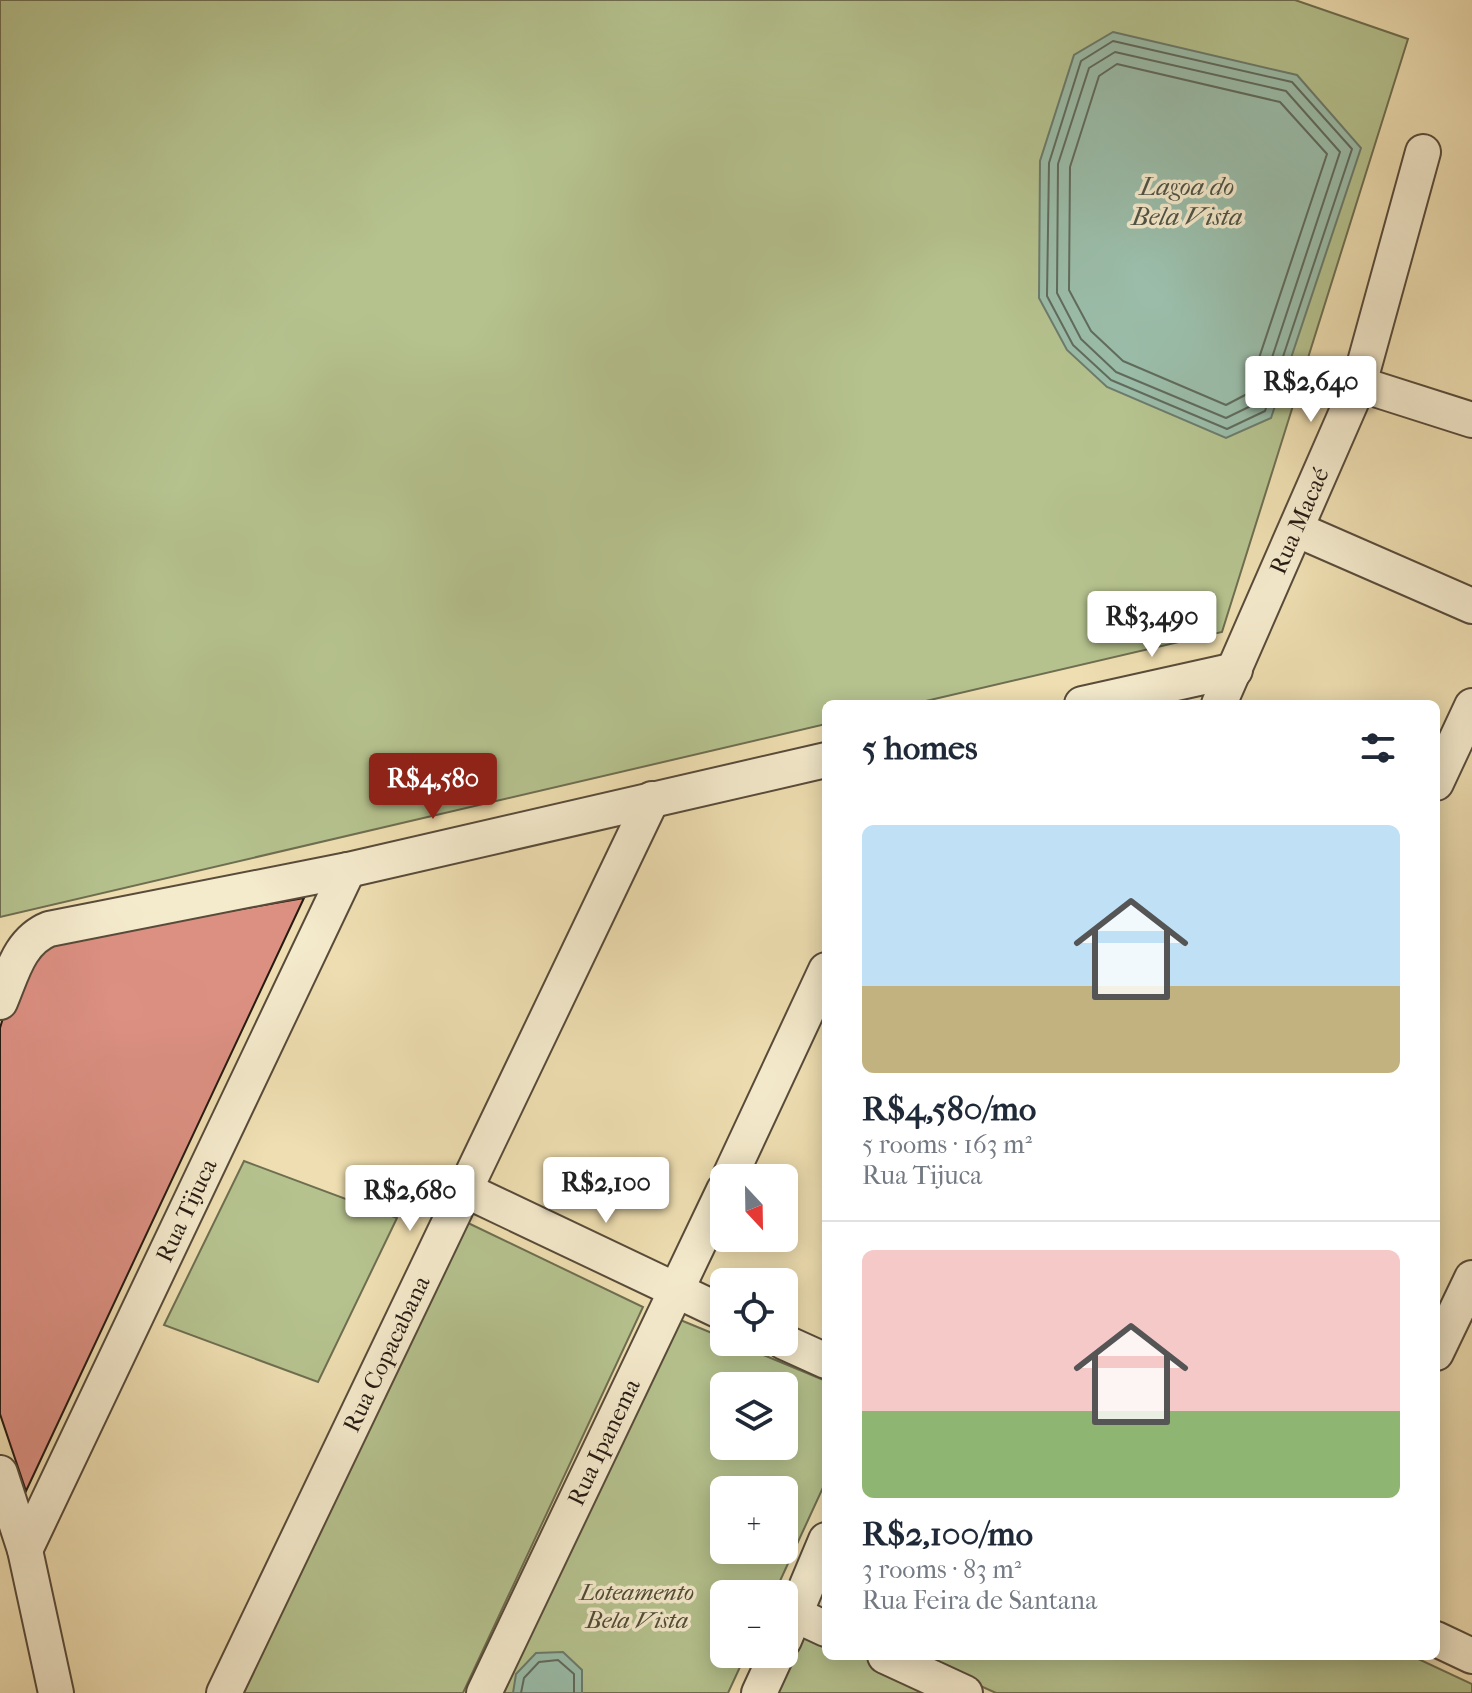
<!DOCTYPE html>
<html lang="en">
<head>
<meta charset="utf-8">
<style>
  :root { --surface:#fff; --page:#f2f2f3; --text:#1f2937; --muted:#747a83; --line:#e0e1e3; --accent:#8f2418 }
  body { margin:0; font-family:"IM FELL French Canon",serif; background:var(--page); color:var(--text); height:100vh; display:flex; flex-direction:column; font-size:30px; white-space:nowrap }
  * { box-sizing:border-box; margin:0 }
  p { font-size:26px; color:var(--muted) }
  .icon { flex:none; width:44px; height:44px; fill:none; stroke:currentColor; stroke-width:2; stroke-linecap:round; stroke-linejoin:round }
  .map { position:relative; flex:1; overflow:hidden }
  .details { position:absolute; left:822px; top:700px; width:618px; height:960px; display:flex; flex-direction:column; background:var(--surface); border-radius:12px; box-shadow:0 4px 20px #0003 }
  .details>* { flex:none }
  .needle { width:52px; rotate:158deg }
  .tools { position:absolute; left:710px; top:1164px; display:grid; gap:16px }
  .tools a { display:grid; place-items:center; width:88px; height:88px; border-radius:12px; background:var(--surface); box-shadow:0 4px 20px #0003; font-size:40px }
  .price { position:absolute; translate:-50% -68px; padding:0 18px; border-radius:8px; background:#fff; color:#222; font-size:26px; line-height:52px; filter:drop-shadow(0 2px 4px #0008) }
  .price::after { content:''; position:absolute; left:50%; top:48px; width:24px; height:18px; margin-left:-12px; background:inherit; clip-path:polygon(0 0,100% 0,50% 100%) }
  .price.on { background:var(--accent); color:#fff }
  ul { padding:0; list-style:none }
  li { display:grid; align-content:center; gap:16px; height:424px; padding:0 40px }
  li+li { border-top:2px solid var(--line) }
  li span { display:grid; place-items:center; height:248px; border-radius:12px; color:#555 }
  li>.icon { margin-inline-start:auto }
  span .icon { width:144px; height:144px; fill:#fffc; stroke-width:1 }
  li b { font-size:34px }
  h2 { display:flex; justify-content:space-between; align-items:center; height:96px; padding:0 40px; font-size:34px }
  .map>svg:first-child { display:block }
</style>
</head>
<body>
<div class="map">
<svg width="1472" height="1693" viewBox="0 0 1472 1693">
  <rect width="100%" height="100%" fill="#eedeb1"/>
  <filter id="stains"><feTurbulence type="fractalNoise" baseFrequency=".0025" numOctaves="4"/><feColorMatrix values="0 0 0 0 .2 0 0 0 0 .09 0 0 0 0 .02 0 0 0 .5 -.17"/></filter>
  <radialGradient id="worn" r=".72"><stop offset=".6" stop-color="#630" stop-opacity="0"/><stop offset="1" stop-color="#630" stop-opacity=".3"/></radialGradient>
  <g fill="#b5c28e" stroke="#6e6e50" stroke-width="2" fill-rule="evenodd">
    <polygon points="0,0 1295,0 1408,39 1222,632 913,704 826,704 826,724 0,917"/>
    <polygon points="244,1161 397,1218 318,1382 164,1325"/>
    <polygon points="466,1222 643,1307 463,1693 243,1693"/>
    <path d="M678,1319L724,1338V1342H732L826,1381V1481L774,1594H724V1654H746L728,1693H501ZM724,1386H784V1446H724ZM724,1490H784V1550H724Z"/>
    <polygon points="805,1619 826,1629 826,1656 881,1656 956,1693 773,1693"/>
    <polygon points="914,1656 1412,1656 1472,1684 1472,1693 996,1693"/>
  </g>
  <g fill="#9abca8" stroke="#6c7b6c" stroke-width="2">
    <polygon points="1113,32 1297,75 1361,148 1271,418 1226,438 1107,387 1067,350 1039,298 1040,161 1074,55"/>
    <polygon points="563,1652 582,1670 582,1693 513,1693 516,1674 536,1653"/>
  </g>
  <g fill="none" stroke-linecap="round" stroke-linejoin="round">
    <g stroke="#606b5d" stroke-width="2">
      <polygon points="1113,41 1292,82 1352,149 1265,411 1227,429 1111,380 1073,345 1047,296 1049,163 1081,61"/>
      <polygon points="1115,52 1286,91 1340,152 1257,403 1226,418 1116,372 1081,339 1057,293 1058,164 1089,68"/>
      <polygon points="1117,64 1280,102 1327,154 1247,394 1226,405 1123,361 1091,331 1069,290 1070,167 1099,76"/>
      <polyline points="521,1693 524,1678 539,1662 558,1660 574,1674 574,1693"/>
    </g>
  </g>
  <polygon fill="#dc9082" stroke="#261a12" stroke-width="2" points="304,898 26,1491 0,1414 0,1028 24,947"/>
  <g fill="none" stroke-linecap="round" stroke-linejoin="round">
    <g stroke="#584b3a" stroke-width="38">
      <g id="minor">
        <polyline points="1359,384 1472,420"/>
        <polyline points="1298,530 1472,606"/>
        <polyline points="1082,704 1235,670"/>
        <path id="s1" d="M1219,704L1359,384L1423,152"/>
        <polyline points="1436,783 1472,706"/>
        <path d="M0,1002C12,974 19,941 49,929L348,870L826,760"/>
        <polyline points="729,1178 826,970"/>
        <polyline points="463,1189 724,1313"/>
        <polyline points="784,1342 826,1361"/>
        <polyline points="1436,1353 1472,1278"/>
        <polyline points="0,1473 25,1550 56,1693"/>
        <path id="s2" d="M25,1550L348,870"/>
        <polyline points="796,1615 826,1629"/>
        <polyline points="1436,1639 1472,1656"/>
        <polyline points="784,1640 826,1540"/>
        <polyline points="885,1656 965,1693"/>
        <path id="s3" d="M224,1693L652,799"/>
        <path id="s4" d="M484,1693L724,1190"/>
        <polyline points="759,1693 777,1654"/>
      </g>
    </g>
    <use href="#minor" stroke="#f4eacc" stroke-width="34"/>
  </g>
  <g text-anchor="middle" stroke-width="7" stroke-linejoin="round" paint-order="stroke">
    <g font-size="24" fill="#261a12" stroke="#f4eacc">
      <text dy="8" stroke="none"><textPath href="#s1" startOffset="200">Rua Macaé</textPath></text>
      <text dy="8" stroke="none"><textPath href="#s2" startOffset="376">Rua Tijuca</textPath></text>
      <text dy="8" stroke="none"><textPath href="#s3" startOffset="376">Rua Copacabana</textPath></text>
      <text dy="8" stroke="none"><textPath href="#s4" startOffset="278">Rua Ipanema</textPath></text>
    </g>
    <g font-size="24" font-style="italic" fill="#514c37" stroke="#f4eacc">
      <text x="637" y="1600">Loteamento<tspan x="637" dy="28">Bela Vista</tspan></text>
    </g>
    <g font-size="26" font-style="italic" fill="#4f5346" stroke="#f4eacc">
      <text x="1187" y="195">Lagoa do<tspan x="1187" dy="30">Bela Vista</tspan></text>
    </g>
  </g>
  <rect width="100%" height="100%" filter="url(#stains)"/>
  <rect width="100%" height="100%" fill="url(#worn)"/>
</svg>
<div class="tools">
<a><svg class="needle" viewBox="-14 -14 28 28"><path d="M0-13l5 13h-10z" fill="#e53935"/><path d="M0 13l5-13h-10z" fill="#747a83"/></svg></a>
<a><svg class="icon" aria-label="locate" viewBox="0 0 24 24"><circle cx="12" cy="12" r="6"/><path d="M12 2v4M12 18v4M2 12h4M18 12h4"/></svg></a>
<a><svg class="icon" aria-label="layers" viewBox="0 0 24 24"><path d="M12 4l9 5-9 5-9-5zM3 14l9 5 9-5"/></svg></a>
<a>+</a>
<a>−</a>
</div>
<b class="price" style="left:1311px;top:424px">R$2,640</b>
<b class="price" style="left:1152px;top:659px">R$3,490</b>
<b class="price on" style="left:433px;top:821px">R$4,580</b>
<b class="price" style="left:606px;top:1225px">R$2,100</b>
<b class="price" style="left:410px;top:1233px">R$2,680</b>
<section class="details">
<h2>5 homes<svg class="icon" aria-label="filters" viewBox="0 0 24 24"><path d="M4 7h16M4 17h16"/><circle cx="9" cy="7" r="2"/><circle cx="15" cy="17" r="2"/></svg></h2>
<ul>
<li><span style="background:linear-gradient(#bfe0f5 65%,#c2b280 0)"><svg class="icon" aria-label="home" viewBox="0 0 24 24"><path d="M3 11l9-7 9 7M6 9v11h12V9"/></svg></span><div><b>R$4,580/mo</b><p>5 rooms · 163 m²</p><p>Rua Tijuca</p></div></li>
<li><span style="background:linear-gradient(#f6c9c9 65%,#8fb573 0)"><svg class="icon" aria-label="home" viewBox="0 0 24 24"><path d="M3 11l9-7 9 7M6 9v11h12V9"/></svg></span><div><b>R$2,100/mo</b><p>3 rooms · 83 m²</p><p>Rua Feira de Santana</p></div></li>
</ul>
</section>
</div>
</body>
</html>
